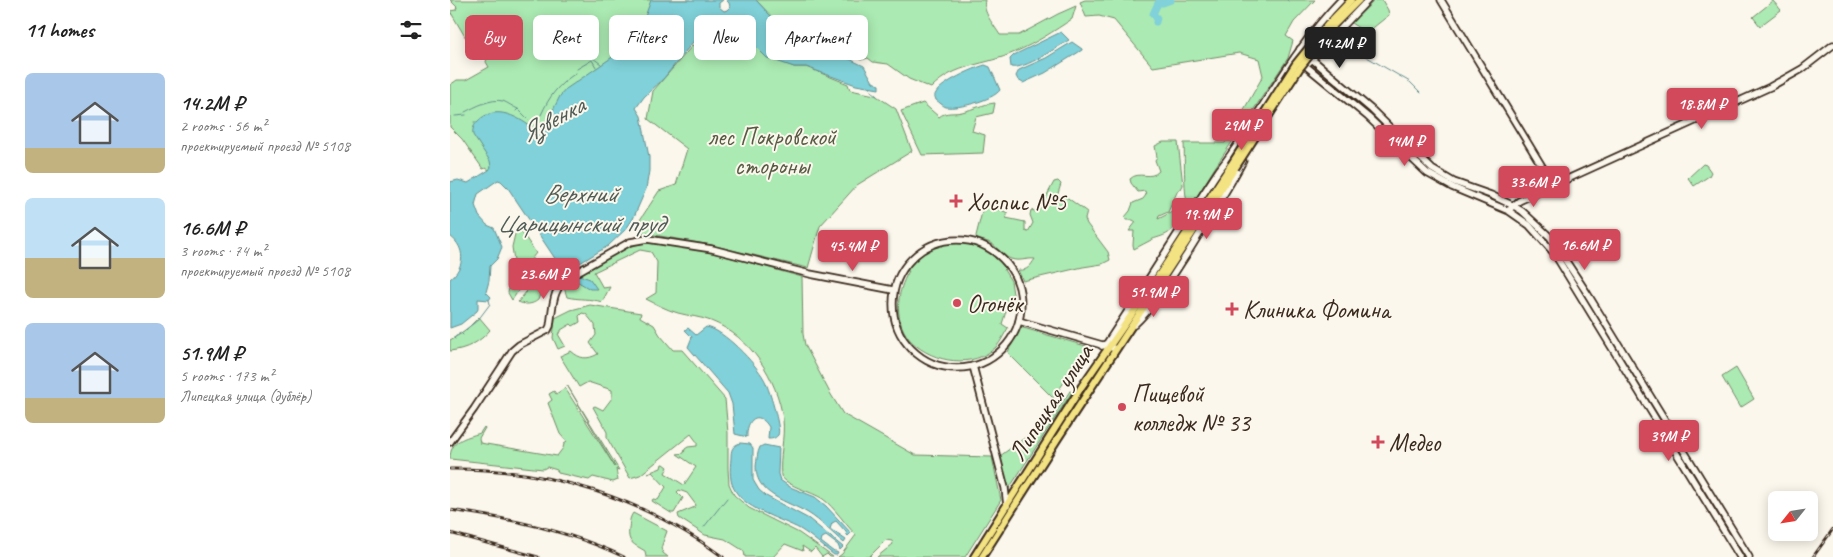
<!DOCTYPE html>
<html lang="en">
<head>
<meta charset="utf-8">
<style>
  :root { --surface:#fff; --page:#f6f6f6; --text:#222; --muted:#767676; --accent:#d1495b }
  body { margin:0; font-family:Caveat,sans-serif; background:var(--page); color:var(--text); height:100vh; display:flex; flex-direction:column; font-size:19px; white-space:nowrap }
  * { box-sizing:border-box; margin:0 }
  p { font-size:16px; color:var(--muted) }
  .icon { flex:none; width:28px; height:28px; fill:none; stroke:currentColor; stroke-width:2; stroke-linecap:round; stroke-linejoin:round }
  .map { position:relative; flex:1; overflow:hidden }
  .drawer { display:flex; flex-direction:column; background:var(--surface); width:450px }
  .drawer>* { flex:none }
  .top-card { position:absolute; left:15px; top:15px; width:475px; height:45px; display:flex; gap:10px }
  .needle { width:32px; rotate:240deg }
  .tools { position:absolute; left:1318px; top:491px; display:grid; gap:10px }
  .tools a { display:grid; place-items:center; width:50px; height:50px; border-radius:8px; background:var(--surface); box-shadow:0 2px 12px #0003; font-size:25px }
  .price { position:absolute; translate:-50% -42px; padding:0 11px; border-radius:5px; background:var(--accent); color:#fff; font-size:16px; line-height:32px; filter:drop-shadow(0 1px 2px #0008) }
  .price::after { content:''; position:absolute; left:50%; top:30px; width:15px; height:11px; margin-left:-8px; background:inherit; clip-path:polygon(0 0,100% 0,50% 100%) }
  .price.on { background:#222; color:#fff }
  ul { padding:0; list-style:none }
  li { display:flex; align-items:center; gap:15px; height:125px; padding:0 25px }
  li span { display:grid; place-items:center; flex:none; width:140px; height:100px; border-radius:8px; color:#555 }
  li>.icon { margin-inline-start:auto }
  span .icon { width:60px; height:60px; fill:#fffc; stroke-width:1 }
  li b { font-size:21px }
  h2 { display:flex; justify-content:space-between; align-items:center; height:60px; padding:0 25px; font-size:21px }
  .tag { padding:0 18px; border-radius:8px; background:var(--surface); box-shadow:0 2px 12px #0003; font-size:18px; line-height:45px }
  .tag.on { background:var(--accent); color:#fff }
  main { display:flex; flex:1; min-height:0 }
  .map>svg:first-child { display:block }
</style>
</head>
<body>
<main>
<section class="drawer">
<h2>11 homes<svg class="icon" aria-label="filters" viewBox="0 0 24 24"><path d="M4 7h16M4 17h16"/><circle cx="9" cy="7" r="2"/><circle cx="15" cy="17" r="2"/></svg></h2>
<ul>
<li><span style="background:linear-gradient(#a9c7e8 75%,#c2b280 0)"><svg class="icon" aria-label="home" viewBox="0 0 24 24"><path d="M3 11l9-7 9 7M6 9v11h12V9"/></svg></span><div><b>14.2M ₽</b><p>2 rooms · 56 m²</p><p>проектируемый проезд № 5108</p></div></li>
<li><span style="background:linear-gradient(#bfe0f5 60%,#c2b280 0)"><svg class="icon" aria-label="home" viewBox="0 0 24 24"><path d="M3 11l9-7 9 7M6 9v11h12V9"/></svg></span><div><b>16.6M ₽</b><p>3 rooms · 74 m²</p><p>проектируемый проезд № 5108</p></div></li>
<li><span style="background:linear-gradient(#a9c7e8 75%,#c2b280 0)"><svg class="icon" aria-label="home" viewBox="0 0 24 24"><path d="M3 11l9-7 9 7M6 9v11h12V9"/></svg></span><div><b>51.9M ₽</b><p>5 rooms · 173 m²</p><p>Липецкая улица (дублёр)</p></div></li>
</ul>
</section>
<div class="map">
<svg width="1383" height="557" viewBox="0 0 1383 557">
  <rect width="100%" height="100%" fill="#fbf7ec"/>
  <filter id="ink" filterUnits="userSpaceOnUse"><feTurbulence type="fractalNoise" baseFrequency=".02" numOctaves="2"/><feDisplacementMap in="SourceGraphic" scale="10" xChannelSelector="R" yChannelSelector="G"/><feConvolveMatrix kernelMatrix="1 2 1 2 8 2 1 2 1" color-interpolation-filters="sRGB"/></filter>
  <g filter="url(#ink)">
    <g fill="#abeab2" stroke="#738a68">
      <polygon points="0,0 241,0 147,123 39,170 36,168 33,169 12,139 0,127 0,85 7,80 16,80 39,67 36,62 37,58 32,55 25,42 24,36 18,36 17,40 0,11 6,10 7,7"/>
      <path d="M306,0H535C532,12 544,25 550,35H569L608,14L626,6L622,19C604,31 586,43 565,52C535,66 505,63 481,88L459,79L438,64L423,62L418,58L411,60L392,48L359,33L341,31L320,15Z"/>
      <path d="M635,0H865L844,22L836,36L843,41L838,58L764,169L739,209C733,195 735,160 734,143H775L813,76L809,59L789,53L703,67L664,20L649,16L636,17L630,2Z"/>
      <polygon points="925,0 932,0 938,10 939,15 919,31 915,32 901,23"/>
      <polygon points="1323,1 1331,10 1310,26 1303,17"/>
      <polygon points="289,31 299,38 313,54 344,67 356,67 388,80 398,84 400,90 425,95 446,109 462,151 407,185 370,226 358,268 261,245 193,233 186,226 209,191 226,185 237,149 198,119 203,91 243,45 262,40 270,33 281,35"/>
      <path d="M473,103L489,117C496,111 504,114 512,112C524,109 533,104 545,103L543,113L526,117L522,131L535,135L533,153L472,155L451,111Z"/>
      <path d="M713,142H728L733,185L731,189L728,190L718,212L709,216L708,219L724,211L726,219L723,222C725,234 711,236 703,239C697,242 690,246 684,249L683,245L684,231H679L686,222L683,220H676L675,217L680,211L683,203L693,199L696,195L695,191L688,192L681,183L680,179C689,170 700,181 709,171L705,160L707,157L705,146Z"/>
      <polygon points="1253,164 1256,165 1261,172 1259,176 1244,186 1238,178"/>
      <path d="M608,181L611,184L605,203L615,196L637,212L635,219L637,224L658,252L660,260L652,264L633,267L573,281L568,270C578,271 580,266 585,259C577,258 569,262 561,259C545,253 549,241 527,240L526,236L532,212L541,206L558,213L556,218L575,222V231L578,232L583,223L580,215L581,210L588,212L604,182Z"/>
      <polygon points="69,228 86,253 82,258 82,270 75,268 68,270 65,267 62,247 65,234"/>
      <path d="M512,242C529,246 547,253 555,269L554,270L561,281L565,307L557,308L552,324L558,328C554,334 551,342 546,347C523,369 484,363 462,342C443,323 446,292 459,271H454L467,256L478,250L496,243Z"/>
      <path d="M195,243C249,246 300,263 352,277L353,334L355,345L380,393L393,414L465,455L542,457L551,500L515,557H427L443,544L442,541L436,540L419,557H388L392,554L406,535C395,524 385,508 373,499C361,491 338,487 331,476C329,457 335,438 333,419C327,378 301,337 261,321C251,317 239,316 228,313C217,310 206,304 196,299L206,293L207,262L201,252L190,250L144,272L153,288L160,287L152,302C140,298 129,300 117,297L113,284L154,259L180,246Z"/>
      <path d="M77,270L81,272L62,300L58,293C60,281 64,272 77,270Z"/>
      <path d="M88,277L92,289L88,300C82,305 75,305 68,302Z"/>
      <path d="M140,305L191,313L190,317L204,325L210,335L223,350H232L275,399L278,433V469L279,484L284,495L299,508L349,533L383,557H380L377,554L372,557L365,548L361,552L352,546L353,551L335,544L323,557H295L294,551L275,539L255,535L229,518L228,514L245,507L246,505L237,493L229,490L227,492L233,498L224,513H221L202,501L203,499L208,500L216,487L202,472L198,474V473L211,468L212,464H214L218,467L215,473L234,485L246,467L227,454L234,453L235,449L238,447L247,446V442L241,434L190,475L180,478L157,438V432L143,407L145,406L153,410L162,398V390L138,382L129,387L110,356L121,351C130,359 137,360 148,354L140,343L146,335L145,325L136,314L132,313L129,316L130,322L123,326L121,324L111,330V332L108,334L115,346L108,349L103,338L105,318L121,310Z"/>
      <path d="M29,317L40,330C30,342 17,349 0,351V340L14,332Z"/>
      <polygon points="570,327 639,347 603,398 560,355 558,352"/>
      <polygon points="1286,368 1304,399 1290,408 1272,377"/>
      <path d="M117,385L169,470L166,469L168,480L163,482L143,477L139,480L108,473L107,470L97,467L93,469L0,459C0,440 15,438 30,433L34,427L35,428L29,438L30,443L107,456L113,448L114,444L117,442L110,434L98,403L102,400L99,394L104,391L106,394L115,388L165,467Z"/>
      <polygon points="620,391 622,392 558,490 550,456 602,418"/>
      <path d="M183,513L217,531L211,548L213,553L218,557H196L195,551C184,544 177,543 179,529C180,522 179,519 183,513Z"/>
    </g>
    <g fill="#80d1d9" stroke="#648e8e">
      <path d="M201,0H273L269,3V7L274,11L277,10L280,7L279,3L276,0H306L320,15L341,31L360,40L387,51L391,55L414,66L423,82L429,85V89L406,85L356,67H344L317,58L303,44L299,38L291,33L278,23L262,25L251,32L214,78L194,97L186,108L191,116L199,157V171L196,189L183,219L176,229L158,246L125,266L129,275L140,279L147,289H140L125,280L121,276L119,270L108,263L58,188L51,181L48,180L28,194L25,205L29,216L37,225L44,228L52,247L47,259L40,266L39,281L36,292L41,297L39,300L28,299V309L27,311L11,324L0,328V279C15,267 16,248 0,236V182L8,180L18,183L39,170L41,167L40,161L23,135C22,129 24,125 28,121C46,103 70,118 85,130L95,126L110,96L116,89L177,47L192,25Z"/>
      <path d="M611,32L619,40C607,47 575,70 561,67L560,59L564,55Z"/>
      <polygon points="622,42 632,49 632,50 595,73 573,83 568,80 566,76 569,70 596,58"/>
      <path d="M535,65L540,67L550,90C543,100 508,109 496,107C493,106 489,102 486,100C485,97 484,96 486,93C491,83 524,68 535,65Z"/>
      <path d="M256,327C273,329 306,364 314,379C318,385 332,430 328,435C325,439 321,439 318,439L319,427C308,409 296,420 297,437L285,434L282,404L278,393L238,347L242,337L235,330L238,328L246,335Z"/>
      <path d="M290,443L300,444L303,448V480L309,490L316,496L359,519L393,547L390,550L388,545L376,536L372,538L371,542L384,552H386L388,553L387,555H384C373,547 362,536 350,529C331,519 298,510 286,492C279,483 280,469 281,458C281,450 282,446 290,443Z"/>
      <path d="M314,445L329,448L328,474L330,480L340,487L365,497L376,506L401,533L398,536L397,535L396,532L386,521L382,523L380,529L396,540L394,543C382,533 371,521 358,513C338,501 305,495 306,466C307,460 307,453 310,447Z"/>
    </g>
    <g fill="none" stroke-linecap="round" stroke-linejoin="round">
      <g stroke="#648e8e" stroke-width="1">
        <polyline points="837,0 838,1"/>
        <polyline points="895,48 903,49 960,82 971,93"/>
        <polyline points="143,58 151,64"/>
        <polyline points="127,69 142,60 146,67"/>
        <polyline points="420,88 421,91 427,96"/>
        <polyline points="66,111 68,109 78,119"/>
        <path d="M15,112C25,107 41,98 53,101C58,103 63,107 68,109"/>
        <path d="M91,115C100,95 108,85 126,73"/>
        <polyline points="5,116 16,115"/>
        <polyline points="24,122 27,122"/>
        <polyline points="13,335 11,333 28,320 40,304 39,300"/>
        <polyline points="5,339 4,338 10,333"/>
        <polyline points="254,527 277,498"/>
      </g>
      <polyline stroke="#80d1d9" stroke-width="7" points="706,22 707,18 703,14 708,3 713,3 721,0"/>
      <g stroke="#3b2a1e" stroke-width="9">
        <g id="secondary">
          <polyline points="991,0 1104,186"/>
          <polyline points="850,49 922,110 982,169 1004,182 1041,195 1062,205 1072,211 1100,237 1137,293 1299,557"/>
          <polyline points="845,57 918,117 977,173 1002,187 1059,211 1079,225 1104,253 1290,557"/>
          <polyline points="859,62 918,0"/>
          <polyline points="1061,208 1069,201 1320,87 1352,69 1383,45"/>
          <circle cx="507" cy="304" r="64"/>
          <polyline points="569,321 666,349"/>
          <path d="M684,325C705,306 721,278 737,254C756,223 776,193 793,161"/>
          <path d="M652,346L657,343C695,286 731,227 769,170C776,161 783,152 789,142C821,94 850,42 891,0"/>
          <polyline points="523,366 555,488 557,506"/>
          <path d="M0,442L24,409L62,351L69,345L98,330L100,326C103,306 102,287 120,276L180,242L197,239L262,249L360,274L443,290"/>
        </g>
      </g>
      <g stroke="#3b2a1e" stroke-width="10">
        <g id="primary">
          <polyline points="879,23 901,0"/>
          <polyline points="883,26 909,0"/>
          <polyline points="524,557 632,386 705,281 781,165"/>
          <polyline points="532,557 608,438 785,168"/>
        </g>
      </g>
      <use href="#secondary" stroke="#fbf7ec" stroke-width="5.5"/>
      <use href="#primary" stroke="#f4e382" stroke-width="6"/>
      <g stroke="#3b2a1e" stroke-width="3">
        <g id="rail">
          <path d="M0,469C98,468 194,498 273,557"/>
          <path d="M0,510C59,518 120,531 174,557"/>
          <polyline points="0,533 88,557"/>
          <polyline points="1363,557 1383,529"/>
        </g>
      </g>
      <use href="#rail" stroke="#fbf7ec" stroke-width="1" stroke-dasharray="4" stroke-linecap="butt"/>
      <g stroke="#3b2a1e" stroke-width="10" stroke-linecap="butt">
        <g id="primary-bridge">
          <polyline points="781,165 845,65 879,23"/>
          <polyline points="785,168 849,69 883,26"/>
        </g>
      </g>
      <use href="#primary-bridge" stroke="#f4e382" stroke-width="6"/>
    </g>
  </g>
  <g fill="#d1495b" stroke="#fbf7ec" stroke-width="2">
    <path d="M503.5 193.5h5v5h5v5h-5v5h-5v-5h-5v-5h5z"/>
    <circle cx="507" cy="303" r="5"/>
    <path d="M779.5 301.5h5v5h5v5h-5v5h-5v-5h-5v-5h5z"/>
    <circle cx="672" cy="407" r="5"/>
    <path d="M925.5 434.5h5v5h5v5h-5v5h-5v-5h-5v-5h5z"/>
  </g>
  <g text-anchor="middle" stroke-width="4" stroke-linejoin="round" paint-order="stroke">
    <g font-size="25" fill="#575a43" stroke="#fbf7ec">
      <text x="322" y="145">лес Покровской<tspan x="322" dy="29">стороны</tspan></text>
    </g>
    <g font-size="25" fill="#3b2a1e" stroke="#fbf7ec" text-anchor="start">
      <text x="517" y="210">Хоспис №5</text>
      <text x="517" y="312">Огонёк</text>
      <text x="793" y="318">Клиника Фомина</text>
      <text x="682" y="402">Пищевой<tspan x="682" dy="29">колледж № 33</tspan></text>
      <text x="939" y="451">Медео</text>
    </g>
    <g font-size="25" fill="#3b2a1e" stroke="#fbf7ec">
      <text transform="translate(600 402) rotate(-57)" y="9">Липецкая улица</text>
    </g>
    <g font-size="26" font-style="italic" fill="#505c56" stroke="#fbf7ec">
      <text transform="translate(102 119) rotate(-28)" y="9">Язвенка</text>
      <text x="130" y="202">Верхний<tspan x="130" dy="30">Царицынский пруд</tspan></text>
    </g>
  </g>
</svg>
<div class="tools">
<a><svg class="needle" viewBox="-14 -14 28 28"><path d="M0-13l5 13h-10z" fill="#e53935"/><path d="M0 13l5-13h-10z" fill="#767676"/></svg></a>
</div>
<b class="price on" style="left:890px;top:69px">14.2M ₽</b>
<b class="price" style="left:1252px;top:130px">18.8M ₽</b>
<b class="price" style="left:792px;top:151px">29M ₽</b>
<b class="price" style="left:955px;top:167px">14M ₽</b>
<b class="price" style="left:1084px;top:208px">33.6M ₽</b>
<b class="price" style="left:757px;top:240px">19.9M ₽</b>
<b class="price" style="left:1135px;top:271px">16.6M ₽</b>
<b class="price" style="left:403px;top:272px">45.4M ₽</b>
<b class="price" style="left:94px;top:300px">23.6M ₽</b>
<b class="price" style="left:704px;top:318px">51.9M ₽</b>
<b class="price" style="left:1219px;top:462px">39M ₽</b>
<div class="top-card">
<a class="tag on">Buy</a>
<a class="tag">Rent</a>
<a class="tag">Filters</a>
<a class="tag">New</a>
<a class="tag">Apartment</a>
</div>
</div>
</main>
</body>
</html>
